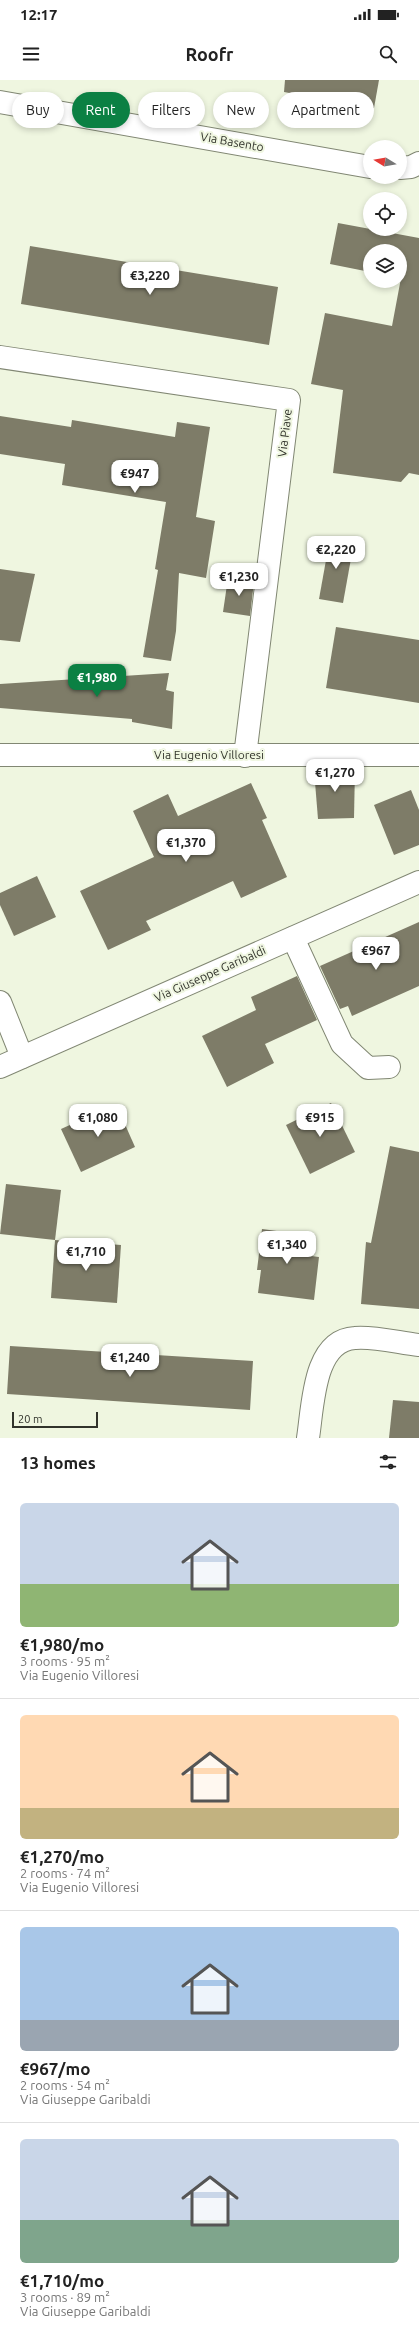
<!DOCTYPE html>
<html lang="en">
<head>
<meta charset="utf-8">
<style>
  :root { --surface:#fff; --page:#f6f6f6; --text:#222; --muted:#767676; --line:#e0e0e0; --accent:#0b8043 }
  body { margin:0; font-family:Ubuntu,sans-serif; background:var(--page); color:var(--text); height:100vh; display:flex; flex-direction:column; font-size:15px; white-space:nowrap }
  * { box-sizing:border-box; margin:0 }
  p { font-size:13px; color:var(--muted) }
  .icon { flex:none; width:22px; height:22px; fill:none; stroke:currentColor; stroke-width:2; stroke-linecap:round; stroke-linejoin:round }
  .map { position:relative; height:1358px; overflow:hidden }
  .side { display:flex; flex-direction:column; background:var(--surface); flex:1 }
  .side>* { flex:none }
  .guide { position:absolute; left:12px; top:12px; width:395px; height:36px; display:flex; gap:8px }
  .needle { width:26px; rotate:281deg }
  .buttons { position:absolute; left:363px; top:60px; display:grid; gap:8px }
  .buttons a { display:grid; place-items:center; width:44px; height:44px; border-radius:50%; background:var(--surface); box-shadow:0 2px 6px #0003; font-size:20px }
  .scale { position:absolute; left:12px; bottom:10px; width:86px; box-sizing:border-box; padding-left:4px; border:2px solid #31332b; border-top:0; font-size:11px; line-height:14px; white-space:nowrap; color:#31332b; -webkit-text-stroke:3px #eff6e0; paint-order:stroke }
  .price { position:absolute; translate:-50% -34px; padding:0 9px; border-radius:8px; background:#fff; color:#222; font-size:13px; line-height:26px; filter:drop-shadow(0 1px 2px #0008) }
  .price::after { content:''; position:absolute; left:50%; top:24px; width:12px; height:9px; margin-left:-6px; background:inherit; clip-path:polygon(0 0,100% 0,50% 100%) }
  .price.active { background:var(--accent); color:#fff }
  ul { padding:0; list-style:none }
  li { display:grid; align-content:center; gap:8px; height:212px; padding:0 20px }
  li+li { border-top:1px solid var(--line) }
  li span { display:grid; place-items:center; height:124px; border-radius:6px; color:#555 }
  li>.icon { margin-inline-start:auto }
  span .icon { width:72px; height:72px; fill:#fffc; stroke-width:1 }
  li b { font-size:17px }
  h2 { display:flex; justify-content:space-between; align-items:center; height:48px; padding:0 20px; font-size:17px }
  .pill { padding:0 14px; border-radius:18px; background:var(--surface); box-shadow:0 2px 6px #0003; font-size:14px; line-height:36px }
  .pill.active { background:var(--accent); color:#fff }
  .status { display:flex; justify-content:space-between; align-items:center; height:28px; padding:0 20px; background:var(--surface); direction:ltr }
  .status svg { height:11px; fill:currentColor }
  header { display:flex; justify-content:space-between; align-items:center; height:52px; padding:0 20px; background:var(--surface); font-size:18px; font-weight:700 }
  .map>svg:first-child { display:block }
</style>
</head>
<body>
<div class="status"><b>12:17</b><svg viewBox="0 0 49 12"><path d="M0 12V9h3v3zM5 12V6h3v6zM10 12V3h3v9zM15 12V0h3v12zM26 1h20v11H26zM47 4h2v5h-2z"/></svg></div>
<header><svg class="icon" aria-label="menu" viewBox="0 0 24 24"><path d="M4 6h16M4 12h16M4 18h16"/></svg>Roofr<svg class="icon" aria-label="search" viewBox="0 0 24 24"><circle cx="10" cy="10" r="6"/><path d="M15 15l6 6"/></svg></header>
<div class="map">
<svg width="419" height="1358" viewBox="0 0 419 1358">
  <rect width="100%" height="100%" fill="#eff6e0"/>
  <g fill="#7e7c68">
    <polygon points="285,0 379,0 374,28 284,12"/>
    <polygon points="338,143 419,158 419,395 409,393 401,402 333,393 343,310 311,304 325,233 392,246 401,198 400,171 370,171 370,192 330,184"/>
    <polygon points="30,166 278,207 269,265 21,224"/>
    <polygon points="0,336 71,347 72,340 175,357 177,342 210,347 196,437 215,441 206,498 179,493 176,551 171,581 143,577 158,490 155,489 166,422 62,405 65,384 0,374"/>
    <polygon points="330,458 354,462 343,523 319,519"/>
    <polygon points="0,489 35,494 20,562 0,560"/>
    <polygon points="228,498 254,502 250,536 223,532"/>
    <polygon points="336,547 419,560 419,623 326,608"/>
    <polygon points="169,593 166,610 174,612 172,649 132,642 132,639 0,628 0,604"/>
    <polygon points="355,688 354,738 318,739 314,690"/>
    <polygon points="251,703 267,738 262,740 287,797 241,818 233,801 146,841 151,850 108,870 80,811 154,777 133,731 168,714 178,736"/>
    <polygon points="411,710 419,730 419,765 394,775 374,725"/>
    <polygon points="37,796 56,837 14,856 0,825 0,813"/>
    <polygon points="419,842 419,906 352,936 348,926 340,929 320,886"/>
    <polygon points="297,896 317,940 265,964 274,983 227,1007 202,956 256,930 251,917"/>
    <polygon points="331,1023 355,1072 310,1094 286,1045"/>
    <polygon points="116,1024 135,1067 81,1092 61,1049"/>
    <polygon points="390,1066 419,1072 419,1229 361,1224 366,1162 371,1163"/>
    <polygon points="6,1104 61,1110 55,1160 0,1154"/>
    <polygon points="262,1149 313,1156 311,1176 319,1177 314,1220 258,1213 261,1190 257,1190"/>
    <polygon points="55,1160 121,1165 117,1223 51,1218"/>
    <polygon points="10,1266 253,1281 250,1330 7,1314"/>
    <polygon points="393,1320 419,1322 419,1358 389,1358"/>
  </g>
  <g fill="none" stroke-linecap="round" stroke-linejoin="round">
    <g stroke="#818773" stroke-width="24">
      <g id="minor">
        <polyline points="0,22 370,87"/>
        <polyline points="400,88 411,87 419,83"/>
        <polyline points="0,277 289,320 245,676"/>
        <polyline points="0,675 419,675"/>
        <polyline points="293,858 342,964 368,988 389,987"/>
        <polyline points="0,922 22,977"/>
        <path d="M308,1358C313,1327 313,1260 355,1258C373,1256 400,1263 419,1265"/>
      </g>
    </g>
    <g stroke="#818773" stroke-width="24">
      <polyline id="major" points="0,987 419,802"/>
    </g>
    <use href="#minor" stroke="#fff" stroke-width="22"/>
    <use href="#major" stroke="#fff" stroke-width="22"/>
  </g>
  <g text-anchor="middle" stroke-width="4" stroke-linejoin="round" paint-order="stroke">
    <g font-size="12" fill="#31332b" stroke="#eff6e0">
      <text transform="translate(232 62) rotate(10)" y="4">Via Basento</text>
      <text transform="translate(285 353) rotate(-83)" y="4">Via Piave</text>
      <text x="209" y="679">Via Eugenio Villoresi</text>
      <text transform="translate(210 894) rotate(-24)" y="4">Via Giuseppe Garibaldi</text>
    </g>
  </g>
</svg>
<div class="buttons">
<a><svg class="needle" viewBox="-14 -14 28 28"><path d="M0-13l5 13h-10z" fill="#e53935"/><path d="M0 13l5-13h-10z" fill="#767676"/></svg></a>
<a><svg class="icon" aria-label="locate" viewBox="0 0 24 24"><circle cx="12" cy="12" r="6"/><path d="M12 2v4M12 18v4M2 12h4M18 12h4"/></svg></a>
<a><svg class="icon" aria-label="layers" viewBox="0 0 24 24"><path d="M12 4l9 5-9 5-9-5zM3 14l9 5 9-5"/></svg></a>
</div>
<div class="scale">20 m</div>
<b class="price" style="left:150px;top:216px">€3,220</b>
<b class="price" style="left:135px;top:414px">€947</b>
<b class="price" style="left:336px;top:490px">€2,220</b>
<b class="price" style="left:239px;top:517px">€1,230</b>
<b class="price active" style="left:97px;top:618px">€1,980</b>
<b class="price" style="left:335px;top:713px">€1,270</b>
<b class="price" style="left:186px;top:783px">€1,370</b>
<b class="price" style="left:376px;top:891px">€967</b>
<b class="price" style="left:98px;top:1058px">€1,080</b>
<b class="price" style="left:320px;top:1058px">€915</b>
<b class="price" style="left:287px;top:1185px">€1,340</b>
<b class="price" style="left:86px;top:1192px">€1,710</b>
<b class="price" style="left:130px;top:1298px">€1,240</b>
<div class="guide">
<a class="pill">Buy</a>
<a class="pill active">Rent</a>
<a class="pill">Filters</a>
<a class="pill">New</a>
<a class="pill">Apartment</a>
</div>
</div>
<section class="side">
<h2>13 homes<svg class="icon" aria-label="filters" viewBox="0 0 24 24"><path d="M4 7h16M4 17h16"/><circle cx="9" cy="7" r="2"/><circle cx="15" cy="17" r="2"/></svg></h2>
<ul>
<li><span style="background:linear-gradient(#c9d6e8 65%,#8fb573 0)"><svg class="icon" aria-label="home" viewBox="0 0 24 24"><path d="M3 11l9-7 9 7M6 9v11h12V9"/></svg></span><div><b>€1,980/mo</b><p>3 rooms · 95 m²</p><p>Via Eugenio Villoresi</p></div></li>
<li><span style="background:linear-gradient(#ffd9b3 75%,#c2b280 0)"><svg class="icon" aria-label="home" viewBox="0 0 24 24"><path d="M3 11l9-7 9 7M6 9v11h12V9"/></svg></span><div><b>€1,270/mo</b><p>2 rooms · 74 m²</p><p>Via Eugenio Villoresi</p></div></li>
<li><span style="background:linear-gradient(#a9c7e8 75%,#9aa5b1 0)"><svg class="icon" aria-label="home" viewBox="0 0 24 24"><path d="M3 11l9-7 9 7M6 9v11h12V9"/></svg></span><div><b>€967/mo</b><p>2 rooms · 54 m²</p><p>Via Giuseppe Garibaldi</p></div></li>
<li><span style="background:linear-gradient(#c9d6e8 65%,#7fa58c 0)"><svg class="icon" aria-label="home" viewBox="0 0 24 24"><path d="M3 11l9-7 9 7M6 9v11h12V9"/></svg></span><div><b>€1,710/mo</b><p>3 rooms · 89 m²</p><p>Via Giuseppe Garibaldi</p></div></li>
</ul>
</section>
</body>
</html>
